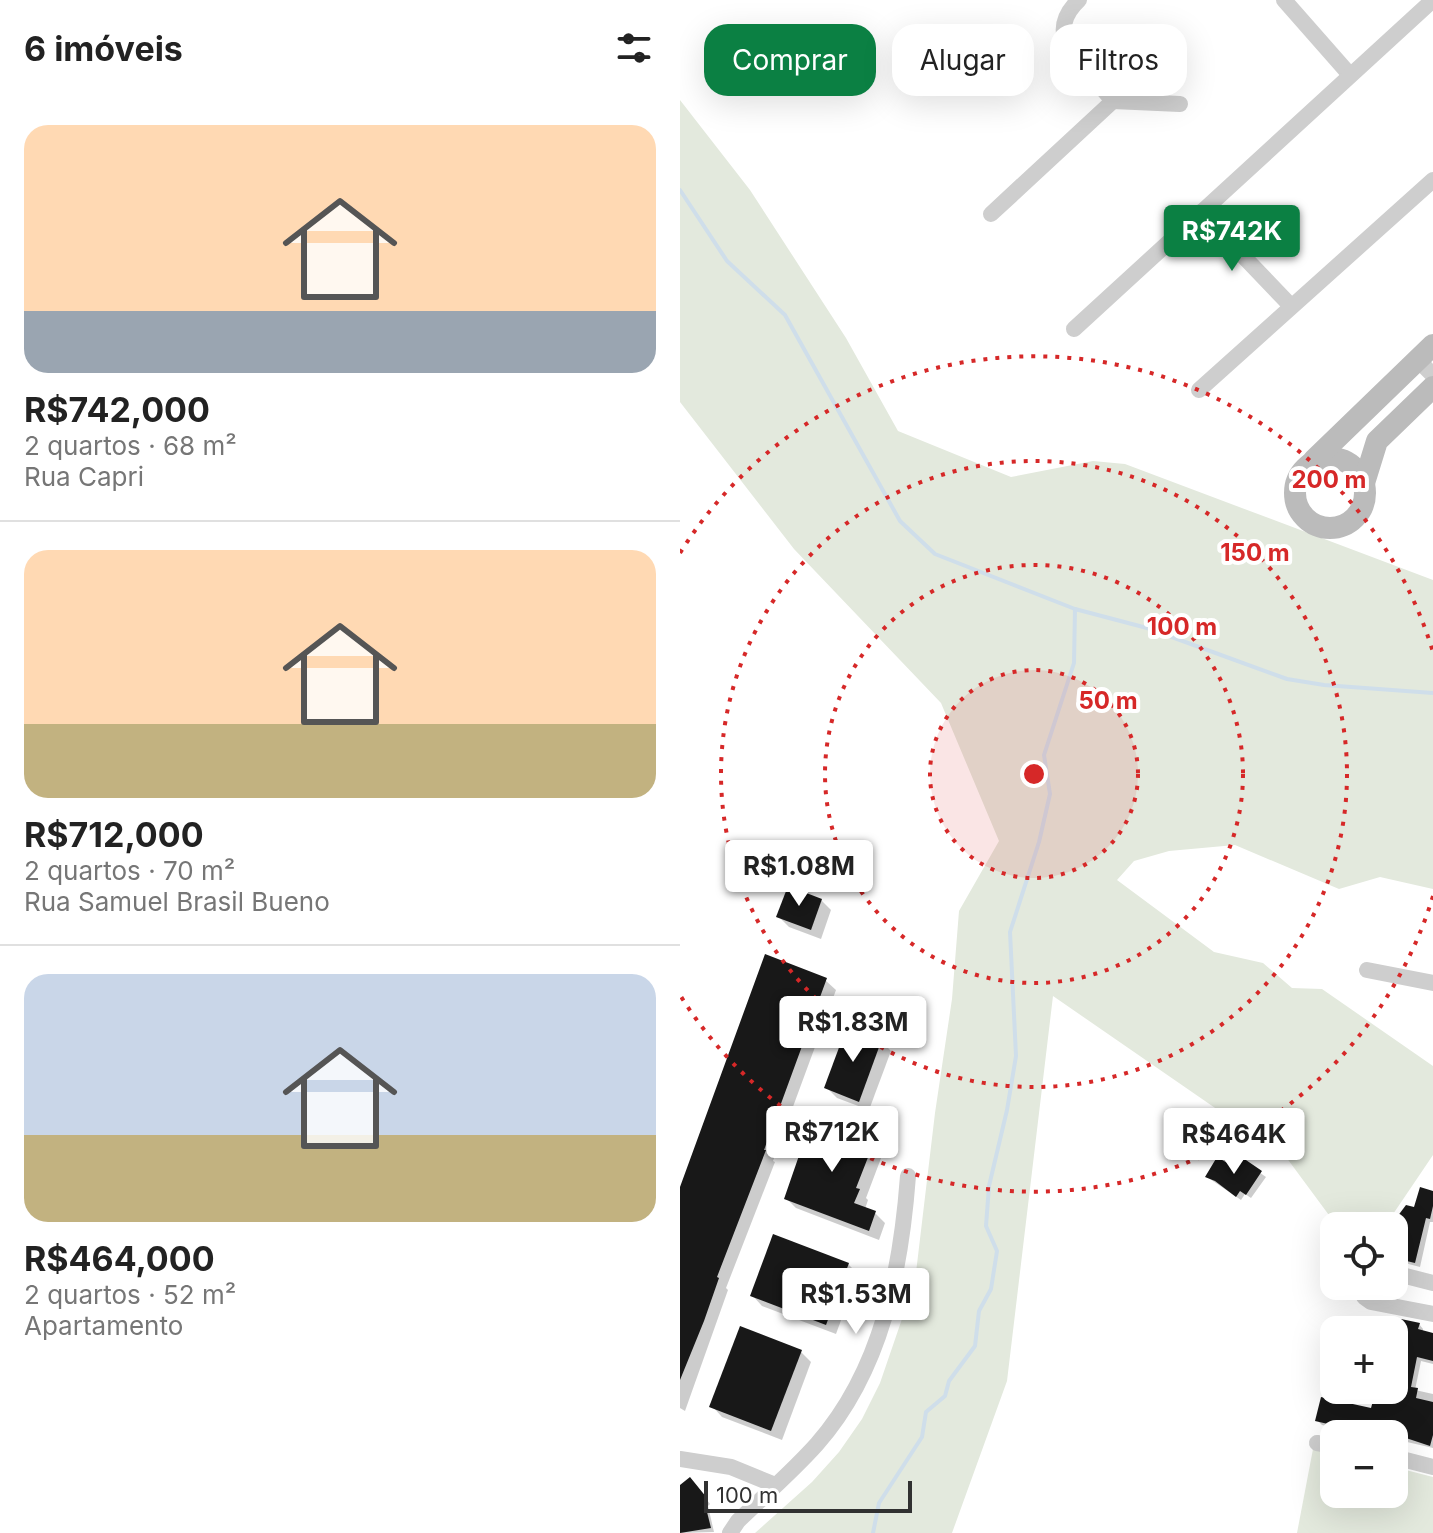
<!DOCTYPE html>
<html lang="pt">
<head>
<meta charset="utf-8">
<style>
  :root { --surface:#fff; --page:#f2f2f2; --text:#222; --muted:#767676; --line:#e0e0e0; --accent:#0b8043 }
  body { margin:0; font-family:Inter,sans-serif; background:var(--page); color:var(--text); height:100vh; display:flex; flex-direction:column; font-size:30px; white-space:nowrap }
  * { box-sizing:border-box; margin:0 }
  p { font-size:26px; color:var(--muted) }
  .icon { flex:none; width:44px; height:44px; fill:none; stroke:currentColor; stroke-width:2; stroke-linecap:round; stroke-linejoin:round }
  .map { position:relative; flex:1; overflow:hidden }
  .side { display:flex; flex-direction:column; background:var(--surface); width:680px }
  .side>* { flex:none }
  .banner { position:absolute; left:24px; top:24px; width:608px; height:72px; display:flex; gap:16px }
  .controls { position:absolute; left:640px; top:1212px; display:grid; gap:16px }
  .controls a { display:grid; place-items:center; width:88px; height:88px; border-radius:16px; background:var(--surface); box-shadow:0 8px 32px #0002; font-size:40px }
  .scale { position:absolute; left:24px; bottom:20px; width:208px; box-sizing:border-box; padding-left:8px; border:4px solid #313131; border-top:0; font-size:22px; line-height:28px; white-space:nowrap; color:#313131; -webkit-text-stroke:6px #fff; paint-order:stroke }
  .price { position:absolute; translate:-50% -68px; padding:0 18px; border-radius:8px; background:#fff; color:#222; font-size:26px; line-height:52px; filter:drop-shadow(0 2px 4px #0008) }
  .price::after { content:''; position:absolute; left:50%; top:48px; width:24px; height:18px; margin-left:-12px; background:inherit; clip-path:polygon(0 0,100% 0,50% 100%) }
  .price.current { background:var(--accent); color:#fff }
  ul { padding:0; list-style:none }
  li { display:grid; align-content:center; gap:16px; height:424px; padding:0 24px }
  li+li { border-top:2px solid var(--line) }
  li span { display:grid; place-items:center; height:248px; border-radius:24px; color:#555 }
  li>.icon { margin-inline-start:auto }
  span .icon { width:144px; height:144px; fill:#fffc; stroke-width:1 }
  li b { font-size:34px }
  h2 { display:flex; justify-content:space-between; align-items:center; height:96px; padding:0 24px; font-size:34px }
  .pill { padding:0 28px; border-radius:24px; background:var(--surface); box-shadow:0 8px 32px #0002; font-size:28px; line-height:72px }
  .pill.current { background:var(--accent); color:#fff }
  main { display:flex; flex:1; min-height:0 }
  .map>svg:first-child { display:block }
</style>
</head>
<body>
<main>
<section class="side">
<h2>6 imóveis<svg class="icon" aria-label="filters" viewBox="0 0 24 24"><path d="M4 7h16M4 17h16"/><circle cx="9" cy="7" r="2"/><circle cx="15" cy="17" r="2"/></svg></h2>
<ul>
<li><span style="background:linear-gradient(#ffd9b3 75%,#9aa5b1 0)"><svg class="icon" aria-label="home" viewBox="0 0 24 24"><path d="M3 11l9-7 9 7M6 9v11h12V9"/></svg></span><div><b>R$742,000</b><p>2 quartos · 68 m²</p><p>Rua Capri</p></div></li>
<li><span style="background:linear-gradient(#ffd9b3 70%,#c2b280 0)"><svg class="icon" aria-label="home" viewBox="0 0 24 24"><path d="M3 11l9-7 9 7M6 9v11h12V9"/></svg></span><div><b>R$712,000</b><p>2 quartos · 70 m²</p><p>Rua Samuel Brasil Bueno</p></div></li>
<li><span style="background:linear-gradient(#c9d6e8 65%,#c2b280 0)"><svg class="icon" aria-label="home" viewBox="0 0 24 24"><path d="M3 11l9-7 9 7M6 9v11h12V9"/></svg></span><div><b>R$464,000</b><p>2 quartos · 52 m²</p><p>Apartamento</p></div></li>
</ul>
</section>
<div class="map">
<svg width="753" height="1533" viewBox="0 0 753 1533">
  <rect width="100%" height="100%" fill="#fff"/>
  <g fill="#e3e9dd">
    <polygon points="0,100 70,190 166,338 218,431 331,477 413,461 445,464 753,580 753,889 700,877 659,889 555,845 489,851 454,861 437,880 534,952 583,963 612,988 642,989 753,1066 753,1155 705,1226 657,1226 606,1157 373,996 327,1381 272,1533 75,1533 132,1482 159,1452 182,1419 200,1383 235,1281 255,1113 272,999 279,911 319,841 261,703 114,549 0,402"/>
    <polygon points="633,1449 654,1453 654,1494 714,1494 714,1467 753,1477 753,1533 617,1533"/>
  </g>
  <g fill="#0003">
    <polygon points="141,900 151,910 141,939 109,927 98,916"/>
    <polygon points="145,980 156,990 93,1161 95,1162 46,1288 48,1290 5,1411 0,1408 0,1194"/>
    <polygon points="201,1041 211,1051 189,1110 157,1098 147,1088"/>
    <polygon points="193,1144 203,1153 186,1198 188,1200 185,1209 195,1213 205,1223 199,1240 116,1208 107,1199"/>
    <polygon points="563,1161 586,1177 571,1198 565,1194 561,1200 527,1177 556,1171"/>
    <polygon points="753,1193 753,1222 750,1222 740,1267 721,1262 720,1266 714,1265 713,1226 727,1207 735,1209"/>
    <polygon points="168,1264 178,1274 156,1334 82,1306 72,1295"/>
    <polygon points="739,1324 743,1329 743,1332 753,1335 753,1364 741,1361 735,1390 753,1394 753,1448 714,1439 714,1434 682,1434 642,1425 638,1421 693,1410 698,1390 714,1390 714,1330 678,1330"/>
    <polygon points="121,1352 131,1362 102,1440 42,1417 32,1406"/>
    <polygon points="15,1484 30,1504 28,1506 34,1532 0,1533 0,1487"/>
  </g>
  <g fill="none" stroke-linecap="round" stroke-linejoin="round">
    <g stroke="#cfdeea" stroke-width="4">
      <polyline points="0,190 47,261 105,315 220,521 255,554 395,609 467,628 607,679 644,685 753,693"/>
      <polyline points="193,1533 199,1503 242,1437 246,1412 265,1396 269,1381 295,1346 299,1311 311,1289 317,1251 306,1226 309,1186 327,1110 336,1056 330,932 359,842 370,794 364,755 394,663 395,609"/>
    </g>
  </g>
  <g fill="#181818">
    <polygon points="108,886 142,899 131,930 96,917"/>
    <polygon points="85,954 147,978 84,1150 86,1150 37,1277 39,1278 24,1321 0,1380 0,1187"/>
    <polygon points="167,1026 202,1039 179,1102 144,1088"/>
    <polygon points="132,1118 194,1142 176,1188 180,1189 174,1203 196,1211 189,1231 104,1199"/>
    <polygon points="537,1157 556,1168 563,1158 582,1171 566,1195 560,1191 556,1197 535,1181 525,1177"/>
    <polygon points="740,1187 753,1191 753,1206 750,1219 746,1218 735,1263 714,1258 714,1221 726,1205 734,1207"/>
    <polygon points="93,1234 169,1263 146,1325 70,1296"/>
    <polygon points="678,1316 720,1325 721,1319 740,1323 738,1329 753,1333 753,1361 737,1357 731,1387 738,1388 736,1398 753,1402 753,1435 750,1446 714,1434 684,1429 683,1432 635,1421 641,1397 691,1408 696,1390 714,1390 714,1330 676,1330"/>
    <polygon points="60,1326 122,1350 91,1431 29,1407"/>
    <polygon points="10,1477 27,1498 24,1500 31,1528 0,1533 0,1485"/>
  </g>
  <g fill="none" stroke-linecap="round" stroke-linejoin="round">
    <g stroke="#cecece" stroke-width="16">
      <path d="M399,0C384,14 379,30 389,49L433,101L500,104"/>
      <polyline points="604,0 670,75"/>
      <polyline points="521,212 611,306"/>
      <polyline points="311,214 433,101"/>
      <polyline points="394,329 753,0"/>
      <polyline points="737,359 753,375"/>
      <polyline points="519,390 753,180"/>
      <polyline points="687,970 753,983"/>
      <polyline points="714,1273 753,1283"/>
      <polyline points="681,1286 684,1297 691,1302 753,1314"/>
      <polyline points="637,1443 654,1446"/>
      <polyline points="714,1457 753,1467"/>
      <polyline points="0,1459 51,1467 95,1485"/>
      <path d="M50,1533L58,1521C84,1496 113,1471 137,1444C202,1370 221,1270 228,1176"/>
    </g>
    <g stroke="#bbb" stroke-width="22">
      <circle cx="650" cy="493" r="35"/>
      <polyline points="634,460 753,345"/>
      <polyline points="684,483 697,441 753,387"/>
    </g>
  </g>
  <circle cx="354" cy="774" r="104" fill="#d62828" fill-opacity=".12"/>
  <g fill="none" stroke="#d62828" stroke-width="4" stroke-dasharray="4 8">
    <circle cx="354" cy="774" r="104"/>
    <circle cx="354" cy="774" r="209"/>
    <circle cx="354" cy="774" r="313"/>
    <path d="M753 896A417 417 0 0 1 0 995M0 553A417 417 0 0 1 753 652"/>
  </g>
  <circle cx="354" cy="774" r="12" fill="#d62828" stroke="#fff" stroke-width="4"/>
  <g font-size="24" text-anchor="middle" font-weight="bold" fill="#d62828" stroke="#fff" stroke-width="8" stroke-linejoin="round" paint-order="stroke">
    <text x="649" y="488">200 m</text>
    <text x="575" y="561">150 m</text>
    <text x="502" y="635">100 m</text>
    <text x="428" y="709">50 m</text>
  </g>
</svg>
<div class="controls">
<a><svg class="icon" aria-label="locate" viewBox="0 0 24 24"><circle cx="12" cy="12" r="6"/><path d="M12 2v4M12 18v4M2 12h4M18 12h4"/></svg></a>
<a>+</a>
<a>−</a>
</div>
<div class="scale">100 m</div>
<b class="price current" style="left:552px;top:273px">R$742K</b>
<b class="price" style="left:119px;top:908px">R$1.08M</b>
<b class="price" style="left:173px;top:1064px">R$1.83M</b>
<b class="price" style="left:152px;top:1174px">R$712K</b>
<b class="price" style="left:554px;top:1176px">R$464K</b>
<b class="price" style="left:176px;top:1336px">R$1.53M</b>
<div class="banner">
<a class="pill current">Comprar</a>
<a class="pill">Alugar</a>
<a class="pill">Filtros</a>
</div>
</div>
</main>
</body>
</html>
